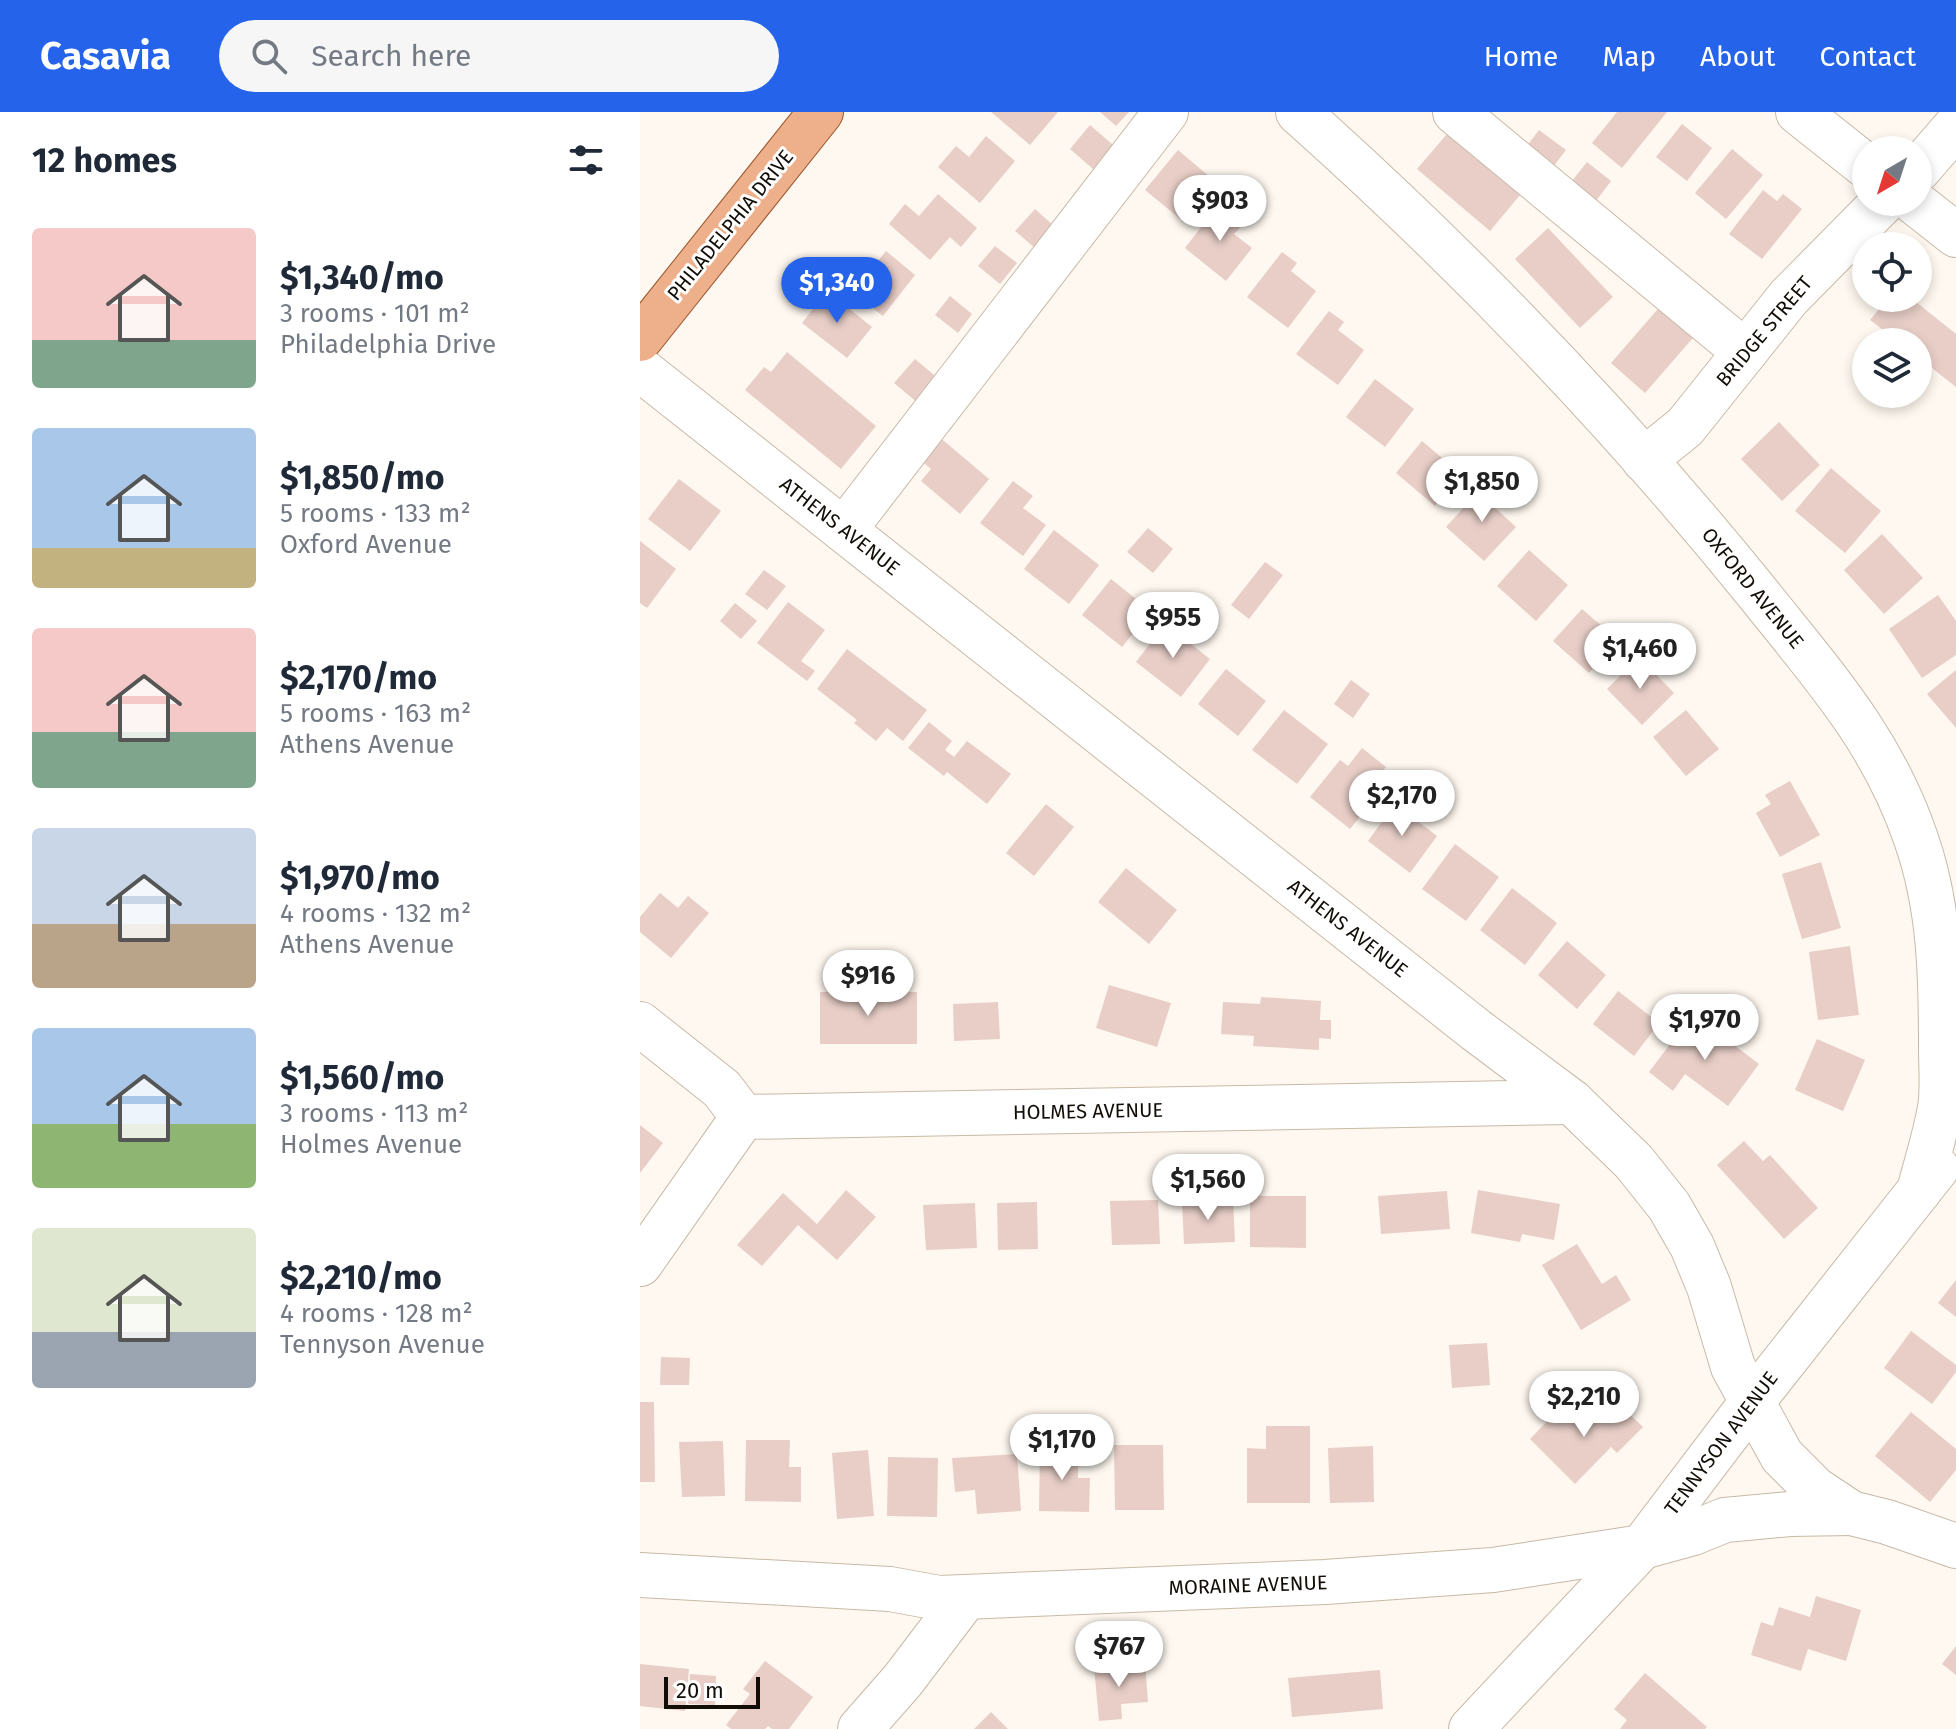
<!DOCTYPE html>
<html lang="en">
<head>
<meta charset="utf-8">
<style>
  :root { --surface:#fff; --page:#f6f6f7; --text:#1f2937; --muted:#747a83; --accent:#2563eb }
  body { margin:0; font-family:"Fira Sans",sans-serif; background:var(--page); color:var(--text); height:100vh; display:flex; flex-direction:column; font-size:30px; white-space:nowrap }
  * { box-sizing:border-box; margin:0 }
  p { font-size:26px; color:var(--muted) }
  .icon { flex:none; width:44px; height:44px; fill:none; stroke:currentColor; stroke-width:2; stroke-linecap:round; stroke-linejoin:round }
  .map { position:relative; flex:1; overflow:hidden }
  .side { display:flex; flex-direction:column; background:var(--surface); width:640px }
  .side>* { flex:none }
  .needle { width:52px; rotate:219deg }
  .fabs { position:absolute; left:1212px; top:24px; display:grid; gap:16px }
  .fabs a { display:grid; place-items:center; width:80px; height:80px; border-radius:50%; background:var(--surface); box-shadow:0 4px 12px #0003; font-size:40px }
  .scale { position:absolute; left:24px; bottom:20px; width:96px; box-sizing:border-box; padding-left:8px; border:4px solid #120d06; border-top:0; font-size:22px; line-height:28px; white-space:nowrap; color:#120d06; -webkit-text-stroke:6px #fff; paint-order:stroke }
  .price { position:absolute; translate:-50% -68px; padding:0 18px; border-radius:28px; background:#fff; color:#222; font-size:26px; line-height:52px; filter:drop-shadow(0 2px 4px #0008) }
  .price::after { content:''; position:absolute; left:50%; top:48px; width:24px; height:18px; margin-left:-12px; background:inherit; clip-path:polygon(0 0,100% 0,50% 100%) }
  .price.selected { background:var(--accent); color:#fff }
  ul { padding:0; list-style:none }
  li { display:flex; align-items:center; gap:24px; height:200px; padding:0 32px }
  li span { display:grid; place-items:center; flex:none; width:224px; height:160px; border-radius:8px; color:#555 }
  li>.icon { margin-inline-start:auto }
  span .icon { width:96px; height:96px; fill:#fffc; stroke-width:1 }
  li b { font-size:34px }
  h2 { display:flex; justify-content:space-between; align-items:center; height:96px; padding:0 32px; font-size:34px }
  header { display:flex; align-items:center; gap:48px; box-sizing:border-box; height:112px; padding:0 40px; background:var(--accent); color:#fff }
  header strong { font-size:38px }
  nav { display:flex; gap:44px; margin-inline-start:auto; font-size:28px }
  .search { width:560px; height:72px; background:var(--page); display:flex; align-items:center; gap:20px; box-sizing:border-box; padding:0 28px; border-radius:44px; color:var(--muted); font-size:30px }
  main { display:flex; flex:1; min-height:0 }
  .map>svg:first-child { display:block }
</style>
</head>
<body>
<header>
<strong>Casavia</strong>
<div class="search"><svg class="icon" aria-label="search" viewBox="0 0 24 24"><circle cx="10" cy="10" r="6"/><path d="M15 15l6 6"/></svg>Search here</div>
<nav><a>Home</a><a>Map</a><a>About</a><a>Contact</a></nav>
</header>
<main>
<section class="side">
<h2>12 homes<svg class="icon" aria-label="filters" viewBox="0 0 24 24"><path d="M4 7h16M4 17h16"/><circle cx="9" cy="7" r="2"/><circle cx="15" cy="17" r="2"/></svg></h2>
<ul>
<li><span style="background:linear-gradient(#f6c9c9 70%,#7fa58c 0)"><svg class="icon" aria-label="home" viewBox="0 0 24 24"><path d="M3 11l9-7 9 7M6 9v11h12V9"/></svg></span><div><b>$1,340/mo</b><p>3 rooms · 101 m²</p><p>Philadelphia Drive</p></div></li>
<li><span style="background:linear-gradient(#a9c7e8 75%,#c2b280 0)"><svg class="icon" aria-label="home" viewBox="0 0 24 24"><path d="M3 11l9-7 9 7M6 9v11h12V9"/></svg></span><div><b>$1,850/mo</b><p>5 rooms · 133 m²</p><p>Oxford Avenue</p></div></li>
<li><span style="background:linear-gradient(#f6c9c9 65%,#7fa58c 0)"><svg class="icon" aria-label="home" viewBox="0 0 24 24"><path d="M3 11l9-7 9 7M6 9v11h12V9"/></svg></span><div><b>$2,170/mo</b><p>5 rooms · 163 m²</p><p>Athens Avenue</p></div></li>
<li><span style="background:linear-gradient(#c9d6e8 60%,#b9a48a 0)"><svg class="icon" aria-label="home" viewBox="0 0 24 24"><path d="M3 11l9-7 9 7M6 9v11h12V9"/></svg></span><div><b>$1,970/mo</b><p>4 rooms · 132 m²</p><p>Athens Avenue</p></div></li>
<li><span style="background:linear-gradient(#a9c7e8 60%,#8fb573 0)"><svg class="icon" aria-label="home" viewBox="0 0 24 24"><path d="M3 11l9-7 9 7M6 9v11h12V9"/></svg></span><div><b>$1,560/mo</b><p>3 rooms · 113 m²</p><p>Holmes Avenue</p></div></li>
<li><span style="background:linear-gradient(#dfe7d0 65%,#9aa5b1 0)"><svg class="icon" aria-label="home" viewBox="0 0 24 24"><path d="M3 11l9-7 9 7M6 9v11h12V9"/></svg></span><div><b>$2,210/mo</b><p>4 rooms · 128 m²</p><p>Tennyson Avenue</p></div></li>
</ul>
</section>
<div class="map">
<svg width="1316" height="1617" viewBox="0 0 1316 1617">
  <rect width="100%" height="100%" fill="#fef8f0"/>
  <g fill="#e8cec7">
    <polygon points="351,0 418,0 390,33"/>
    <polygon points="460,0 489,0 476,14"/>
    <polygon points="977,0 1027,0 982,56 952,31"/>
    <polygon points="1042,12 1072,36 1047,69 1016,45"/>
    <polygon points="450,13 473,33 453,57 430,37"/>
    <polygon points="899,18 926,38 910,59 883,39"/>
    <polygon points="807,22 880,83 850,119 777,57"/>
    <polygon points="346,24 375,49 340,91 298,55 316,34 329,45"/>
    <polygon points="1092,37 1123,63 1086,107 1055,81"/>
    <polygon points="538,38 577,71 544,110 505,78"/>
    <polygon points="947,50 971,69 953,93 928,74"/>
    <polygon points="1123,78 1137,89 1143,82 1162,97 1122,147 1089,122"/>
    <polygon points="298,82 337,116 321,135 310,125 290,148 249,112 265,92 279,104"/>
    <polygon points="579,92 604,111 594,122 612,136 586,169 545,136"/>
    <polygon points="395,97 414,114 395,136 375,119"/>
    <polygon points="908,116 973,185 940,216 875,147"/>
    <polygon points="355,134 377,151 360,172 338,154"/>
    <polygon points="246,139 275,163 243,204 199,170 215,149 229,160"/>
    <polygon points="642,140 657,151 651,159 676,179 648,216 607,185"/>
    <polygon points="187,179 232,215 207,246 162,211"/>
    <polygon points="310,184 332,202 318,221 295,203"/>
    <polygon points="1248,186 1271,186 1316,222 1316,275 1278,245 1278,230 1259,230 1230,208"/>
    <polygon points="1024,190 1059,219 1005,281 971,251"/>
    <polygon points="689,199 704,210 698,218 724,238 698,273 656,242"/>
    <polygon points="147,240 236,314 201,357 105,278 124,255 131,260"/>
    <polygon points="275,247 300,268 279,292 254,271"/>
    <polygon points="735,267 774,297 745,335 706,305"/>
    <polygon points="1139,310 1180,353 1142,389 1101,347"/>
    <polygon points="297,323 349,367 320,402 281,369 291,357 278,346"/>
    <polygon points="782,329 821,362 795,394 756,361"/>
    <polygon points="1191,356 1241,399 1205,441 1155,399"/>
    <polygon points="39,367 81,399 50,439 8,407"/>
    <polygon points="373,369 393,384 383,396 406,413 383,444 340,411"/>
    <polygon points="845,372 860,385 853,394 876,415 844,449 806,415"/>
    <polygon points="508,416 533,437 513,461 487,440"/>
    <polygon points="414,418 459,453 429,492 384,457"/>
    <polygon points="1242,422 1283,466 1244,502 1204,458"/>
    <polygon points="0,429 36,457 7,496 0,491"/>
    <polygon points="889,438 928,473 896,509 857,474"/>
    <polygon points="625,450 643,463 609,507 591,493"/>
    <polygon points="124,458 146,474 127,498 105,482"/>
    <polygon points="471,467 511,499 482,535 442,503"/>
    <polygon points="1298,483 1316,509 1316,543 1282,566 1249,517"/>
    <polygon points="148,490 185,518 161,549 175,559 167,569 117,531"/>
    <polygon points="95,491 117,509 101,527 80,509"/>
    <polygon points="942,497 978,528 949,561 913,529"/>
    <polygon points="525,512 570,547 541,585 496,550"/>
    <polygon points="207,537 287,598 263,629 247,616 236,629 214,611 217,608 177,577"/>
    <polygon points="999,545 1034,581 1002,613 967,577"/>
    <polygon points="586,557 626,589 598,624 558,592"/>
    <polygon points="1316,558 1316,616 1287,582"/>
    <polygon points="711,568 730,582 713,606 694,592"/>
    <polygon points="644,598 688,632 657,672 612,638"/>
    <polygon points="1046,598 1079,637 1046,664 1013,625"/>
    <polygon points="289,610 312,629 305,638 314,645 327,629 371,662 347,692 307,660 304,664 268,636"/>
    <polygon points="722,636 746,655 733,672 741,678 710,717 670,685 700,648 708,654"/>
    <polygon points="1150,669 1180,723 1140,745 1116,701 1131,692 1125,683"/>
    <polygon points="406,692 434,715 394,764 366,741"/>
    <polygon points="755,692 797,724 770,761 728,729"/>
    <polygon points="815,732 859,765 826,809 782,777"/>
    <polygon points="1181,750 1201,816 1162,827 1142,762"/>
    <polygon points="486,756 537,798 509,832 458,790"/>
    <polygon points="872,776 917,811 885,853 840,818"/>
    <polygon points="20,781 38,796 48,784 69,801 31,846 0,820 0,805"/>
    <polygon points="927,829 966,863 937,897 898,863"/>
    <polygon points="1210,834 1219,903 1178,908 1169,840"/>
    <polygon points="469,873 531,891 517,935 456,916"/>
    <polygon points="978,879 1019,911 994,944 953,912"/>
    <rect x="180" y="880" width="97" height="52"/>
    <polygon points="621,885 681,889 680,908 691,908 691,927 679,926 679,938 613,934 614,924 581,922 583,890 620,892"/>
    <polygon points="358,890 360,927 314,929 313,892"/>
    <polygon points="1053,902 1119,952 1088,994 1045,962 1033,979 1009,960"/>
    <polygon points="1177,927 1225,948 1203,999 1155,978"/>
    <polygon points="0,1013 23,1031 0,1061"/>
    <polygon points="1104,1029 1123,1049 1130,1043 1178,1096 1144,1127 1077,1053"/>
    <polygon points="206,1078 236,1105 197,1148 158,1113 122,1154 97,1133 143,1081 177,1112"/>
    <polygon points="838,1078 920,1092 914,1128 882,1122 880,1130 831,1121"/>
    <polygon points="807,1079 810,1117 741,1122 738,1084"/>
    <polygon points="610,1084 666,1084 666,1136 610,1135"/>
    <polygon points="518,1088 520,1132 472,1133 470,1089"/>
    <polygon points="593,1088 595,1130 544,1132 542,1090"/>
    <polygon points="397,1090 398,1137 358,1138 357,1091"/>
    <polygon points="335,1091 337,1136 286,1138 283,1093"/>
    <polygon points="937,1132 962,1172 976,1163 991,1188 941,1218 902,1153"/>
    <polygon points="1316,1168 1316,1205 1298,1191"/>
    <polygon points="1271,1219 1316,1253 1316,1260 1292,1292 1244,1256"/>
    <polygon points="847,1231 850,1273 812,1276 809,1233"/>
    <polygon points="21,1245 50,1246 49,1273 20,1273"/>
    <polygon points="975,1288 1003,1315 977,1341 971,1335 935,1372 890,1327 924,1292 948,1316"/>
    <polygon points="0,1290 14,1290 15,1370 0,1370"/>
    <polygon points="1271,1300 1316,1337 1316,1358 1290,1390 1235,1344"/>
    <polygon points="626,1314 670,1314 670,1391 607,1391 607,1336 626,1337"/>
    <polygon points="106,1328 150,1328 149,1355 161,1355 161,1390 105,1389"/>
    <polygon points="83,1329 85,1384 42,1385 39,1330"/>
    <polygon points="474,1333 523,1333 524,1398 475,1398"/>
    <polygon points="733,1334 734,1390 690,1391 688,1336"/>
    <polygon points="400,1335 438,1336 438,1366 450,1366 449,1400 399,1399"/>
    <polygon points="228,1338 234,1404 197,1407 192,1341"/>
    <polygon points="377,1342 381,1399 337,1402 335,1378 315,1380 312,1346"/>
    <polygon points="248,1345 298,1346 297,1405 247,1404"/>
    <polygon points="1176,1484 1221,1498 1206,1549 1168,1537 1161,1559 1111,1543 1121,1510 1133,1514 1139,1495 1170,1505"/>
    <polygon points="1316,1534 1316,1563 1302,1552"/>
    <polygon points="125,1549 173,1585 149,1617 132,1617 128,1614 125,1617 91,1617 86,1613 110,1582 103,1577"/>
    <polygon points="505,1551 508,1590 481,1592 482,1607 459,1609 454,1555"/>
    <polygon points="0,1552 49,1557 45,1599 0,1594"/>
    <polygon points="740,1558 743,1597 652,1605 648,1566"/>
    <polygon points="1005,1561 1067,1615 1065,1617 980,1617 987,1608 974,1597"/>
    <polygon points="50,1562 76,1564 75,1593 48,1592"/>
    <polygon points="351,1600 368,1617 334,1617"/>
  </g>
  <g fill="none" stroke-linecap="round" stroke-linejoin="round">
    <g stroke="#c8b9a7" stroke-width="46">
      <g id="minor">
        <path d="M658,0C823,147 981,312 1120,484C1183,563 1243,629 1276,727C1300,795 1301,865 1301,936C1301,956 1303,977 1300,996C1295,1024 1286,1052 1279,1079"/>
        <polyline points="815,0 1105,240"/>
        <polyline points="1158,0 1226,54"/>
        <polyline points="1278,58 1316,14"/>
        <polyline points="1274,90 1316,123"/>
        <polyline points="0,257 836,918 932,990 994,1050 1029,1094 1052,1134 1069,1175 1093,1255 1142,1344 1175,1377 1211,1401 1247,1410 1316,1434"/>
        <polyline points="1004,348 1045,315 1149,185 1243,90"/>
        <polyline points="204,418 526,0"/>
        <polyline points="0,912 82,977 103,1005"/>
        <polyline points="103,1005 932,990"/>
        <polyline points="0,1152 103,1005"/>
        <polyline points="0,1463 250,1477 299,1486 685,1470 853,1458 1002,1435 1053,1421 1085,1408 1150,1402 1211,1401"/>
        <polyline points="220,1617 263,1568 326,1485"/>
        <polyline points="831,1617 1002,1435 1112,1290 1297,1056"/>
      </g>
    </g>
    <g stroke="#99542a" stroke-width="46">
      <polyline id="major" points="0,227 181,0"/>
    </g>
    <use href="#minor" stroke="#fff" stroke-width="44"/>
    <use href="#major" stroke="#eeb08b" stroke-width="44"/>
  </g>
  <g text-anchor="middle" stroke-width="6" stroke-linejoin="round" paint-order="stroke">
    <g font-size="20" fill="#120d06" stroke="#fff">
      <text transform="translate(90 113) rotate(-51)" y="7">PHILADELPHIA DRIVE</text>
      <text transform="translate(1124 219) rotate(-50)" y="7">BRIDGE STREET</text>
      <text transform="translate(200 414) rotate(38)" y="7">ATHENS AVENUE</text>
      <text transform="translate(1113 476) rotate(51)" y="7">OXFORD AVENUE</text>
      <text transform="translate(708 816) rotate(38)" y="7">ATHENS AVENUE</text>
      <text transform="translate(448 999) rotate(-1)" y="7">HOLMES AVENUE</text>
      <text transform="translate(1081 1331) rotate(-53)" y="7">TENNYSON AVENUE</text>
      <text transform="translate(608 1473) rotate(-2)" y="7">MORAINE AVENUE</text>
    </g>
  </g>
</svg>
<div class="fabs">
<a><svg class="needle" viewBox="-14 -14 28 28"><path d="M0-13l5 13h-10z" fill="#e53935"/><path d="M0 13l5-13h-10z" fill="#747a83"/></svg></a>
<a><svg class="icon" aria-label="locate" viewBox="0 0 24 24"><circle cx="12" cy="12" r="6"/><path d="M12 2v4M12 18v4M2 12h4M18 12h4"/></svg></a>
<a><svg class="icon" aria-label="layers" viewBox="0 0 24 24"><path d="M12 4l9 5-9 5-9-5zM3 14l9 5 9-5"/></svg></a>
</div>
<div class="scale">20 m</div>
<b class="price" style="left:580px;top:131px">$903</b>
<b class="price selected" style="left:197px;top:213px">$1,340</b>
<b class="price" style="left:842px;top:412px">$1,850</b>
<b class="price" style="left:533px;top:548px">$955</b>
<b class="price" style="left:1000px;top:579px">$1,460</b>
<b class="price" style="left:762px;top:726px">$2,170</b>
<b class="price" style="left:228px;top:906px">$916</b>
<b class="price" style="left:1065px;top:950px">$1,970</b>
<b class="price" style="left:568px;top:1110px">$1,560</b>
<b class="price" style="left:944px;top:1327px">$2,210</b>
<b class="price" style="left:422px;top:1370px">$1,170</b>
<b class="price" style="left:479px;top:1577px">$767</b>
</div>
</main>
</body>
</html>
